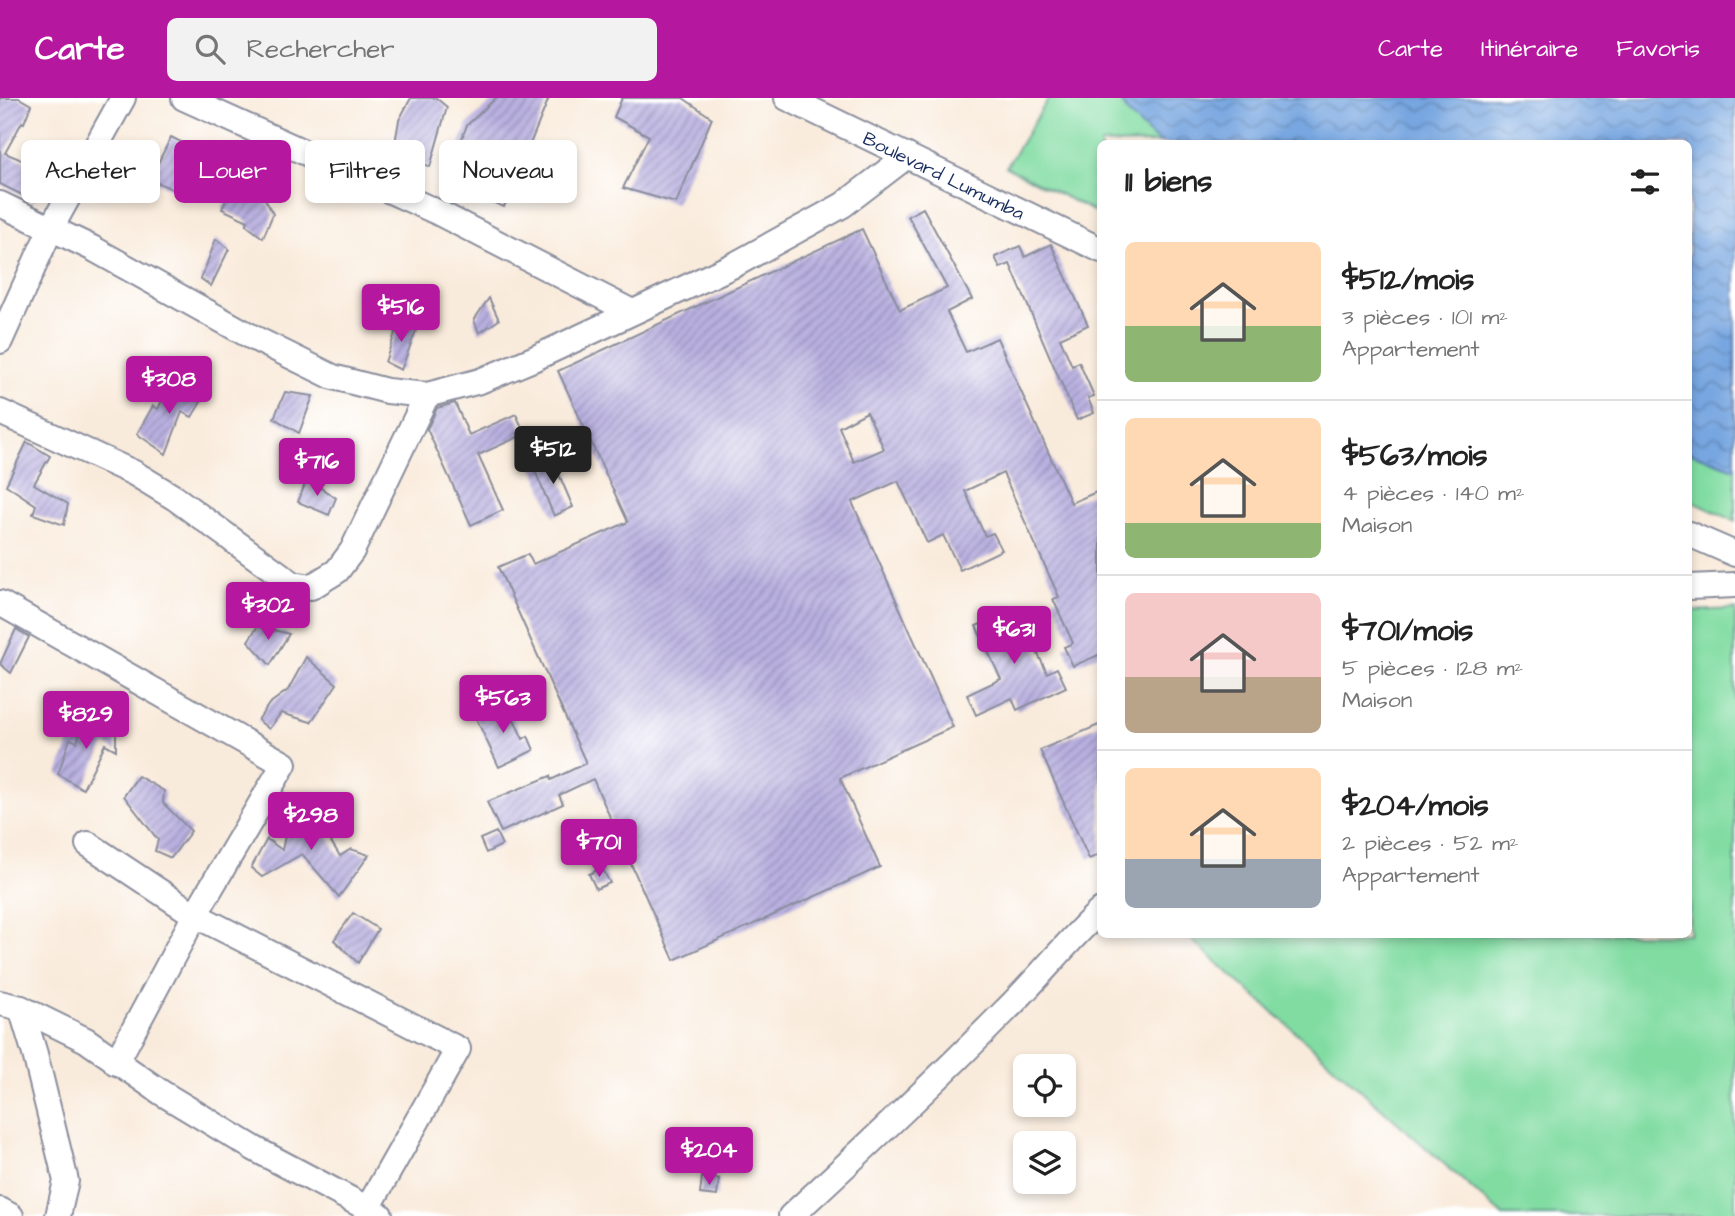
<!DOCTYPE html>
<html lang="fr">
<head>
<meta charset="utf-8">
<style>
  :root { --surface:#fff; --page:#f2f2f2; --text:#222; --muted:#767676; --line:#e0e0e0; --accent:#b5179e }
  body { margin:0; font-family:"Architects Daughter",sans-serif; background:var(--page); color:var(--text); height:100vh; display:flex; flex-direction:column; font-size:26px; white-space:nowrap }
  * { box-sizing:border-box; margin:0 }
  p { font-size:23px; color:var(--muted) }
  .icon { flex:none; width:38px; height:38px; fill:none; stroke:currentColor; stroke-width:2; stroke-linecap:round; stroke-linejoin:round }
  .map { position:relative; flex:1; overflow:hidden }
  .sheet { position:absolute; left:1097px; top:42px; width:595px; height:798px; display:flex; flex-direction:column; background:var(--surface); border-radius:10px; box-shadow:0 4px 10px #0003 }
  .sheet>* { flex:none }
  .guide { position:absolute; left:21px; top:42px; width:665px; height:63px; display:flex; gap:14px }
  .fabs { position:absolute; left:1013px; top:956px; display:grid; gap:14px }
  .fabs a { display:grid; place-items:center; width:63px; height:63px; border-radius:10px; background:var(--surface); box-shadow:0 4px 10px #0003; font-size:35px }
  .price { position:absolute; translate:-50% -60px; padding:0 16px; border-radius:7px; background:var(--accent); color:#fff; font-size:23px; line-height:46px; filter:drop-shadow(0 2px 4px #0008) }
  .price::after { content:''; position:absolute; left:50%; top:42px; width:21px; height:16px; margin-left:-10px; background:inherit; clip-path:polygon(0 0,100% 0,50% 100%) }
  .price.active { background:#222; color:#fff }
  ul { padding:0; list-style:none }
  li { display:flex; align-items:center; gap:21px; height:175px; padding:0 28px }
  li+li { border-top:2px solid var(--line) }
  li span { display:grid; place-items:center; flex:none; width:196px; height:140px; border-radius:10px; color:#555 }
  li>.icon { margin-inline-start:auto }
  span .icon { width:84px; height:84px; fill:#fffc; stroke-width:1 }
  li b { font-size:30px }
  h2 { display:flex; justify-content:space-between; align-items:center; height:84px; padding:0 28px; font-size:30px }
  .pill { padding:0 24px; border-radius:10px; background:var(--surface); box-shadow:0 4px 10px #0003; font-size:24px; line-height:63px }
  .pill.active { background:var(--accent); color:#fff }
  header { display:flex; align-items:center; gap:42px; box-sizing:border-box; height:98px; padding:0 35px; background:var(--accent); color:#fff }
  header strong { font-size:33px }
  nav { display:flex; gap:38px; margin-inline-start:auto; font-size:24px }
  .search { width:490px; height:63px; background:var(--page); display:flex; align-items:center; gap:18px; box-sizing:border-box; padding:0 24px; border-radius:10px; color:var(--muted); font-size:26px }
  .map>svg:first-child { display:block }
</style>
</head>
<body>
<header>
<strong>Carte</strong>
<div class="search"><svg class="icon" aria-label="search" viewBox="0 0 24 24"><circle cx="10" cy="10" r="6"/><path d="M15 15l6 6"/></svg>Rechercher</div>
<nav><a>Carte</a><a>Itinéraire</a><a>Favoris</a></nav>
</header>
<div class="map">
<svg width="1735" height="1118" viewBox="0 0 1735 1118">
  <defs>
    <pattern id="water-waves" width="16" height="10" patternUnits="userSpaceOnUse" patternTransform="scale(1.75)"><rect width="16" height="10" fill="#77a6e0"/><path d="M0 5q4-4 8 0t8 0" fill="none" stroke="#6188b9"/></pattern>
    <pattern id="building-hatch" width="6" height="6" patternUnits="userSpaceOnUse" patternTransform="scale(1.75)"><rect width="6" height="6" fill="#b9b0e0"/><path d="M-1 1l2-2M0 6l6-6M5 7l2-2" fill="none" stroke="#9690b9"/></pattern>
  </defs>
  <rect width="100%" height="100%" fill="#fff"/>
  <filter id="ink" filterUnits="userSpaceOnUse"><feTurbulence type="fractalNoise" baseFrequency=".0143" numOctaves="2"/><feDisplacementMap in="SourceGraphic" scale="14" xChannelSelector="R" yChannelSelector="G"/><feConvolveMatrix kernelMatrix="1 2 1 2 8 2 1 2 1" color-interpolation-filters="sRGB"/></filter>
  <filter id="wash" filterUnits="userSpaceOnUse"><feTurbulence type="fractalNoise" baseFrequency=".00686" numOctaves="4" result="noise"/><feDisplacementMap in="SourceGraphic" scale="28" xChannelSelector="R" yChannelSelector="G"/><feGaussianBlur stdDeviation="1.57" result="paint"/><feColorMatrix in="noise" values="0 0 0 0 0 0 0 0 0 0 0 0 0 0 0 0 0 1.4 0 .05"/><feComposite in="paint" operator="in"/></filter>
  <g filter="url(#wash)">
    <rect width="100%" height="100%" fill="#f9ebdb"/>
    <g fill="#81dca2" stroke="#4e8680" stroke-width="2">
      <polygon points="1049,0 1119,0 1128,15 1159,45 1101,46 1101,117 1006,69"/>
      <polygon points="1689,354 1735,371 1735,423 1689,402"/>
      <polygon points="1735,511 1735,1118 1503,1118 1186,837 1689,836 1689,513"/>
    </g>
    <polygon fill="url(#water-waves)" stroke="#496a9f" stroke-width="2" points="1119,0 1735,0 1735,371 1689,354 1689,46 1159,45 1128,15"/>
    <g id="blocks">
      <g fill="url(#building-hatch)" fill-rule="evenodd">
        <polygon points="0,0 19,0 31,7 24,25 22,24 5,55 48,73 34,103 0,86"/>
        <polygon points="411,0 436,0 447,9 430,69 394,51 399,22"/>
        <polygon points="496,0 549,0 504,109 445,85 467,27"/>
        <polygon points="622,0 683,0 712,20 676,105 623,90 649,38 614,19"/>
        <polygon points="171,39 195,51 178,94 150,81"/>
        <polygon points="236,81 258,88 273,116 263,140 246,127 248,123 222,111"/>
        <path d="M923,110L972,201L947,214L966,254L997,240L1071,405L1101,392V556L1073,568L1064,549L1073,545L1053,501L1059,499L1003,375L965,393L985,438L993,435L1002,452L960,472L943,437L927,445L898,383L852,404L953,629L840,680L880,769L674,862L593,681L559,697L563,706L501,734L487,704L550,678L551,682L586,665L498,469L528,456L533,466L628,424L558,273L862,131L900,212L947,190L908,118ZM867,314L884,351L854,364L839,329Z"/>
        <polygon points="216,141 229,151 211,188 201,181"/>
        <polygon points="1051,146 1088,227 1060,240 1072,268 1079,264 1094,298 1088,300 1094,315 1077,322 1010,166 1000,170 995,159 1020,148 1025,159"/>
        <polygon points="489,200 499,222 479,235 474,222"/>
        <polygon points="400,221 417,230 401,272 385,264"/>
        <polygon points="172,282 204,299 192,319 182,314 166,356 137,336 153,308 158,311"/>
        <polygon points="285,294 313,298 299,335 274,320"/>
        <polygon points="455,305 469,337 516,316 525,336 478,357 503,412 471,427 427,331 437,310"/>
        <polygon points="27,344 50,358 34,386 68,406 64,427 33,416 36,407 6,387"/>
        <polygon points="551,358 573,409 554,418 532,366"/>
        <polygon points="307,381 336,400 329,417 298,404"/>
        <polygon points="1017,512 1047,575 1057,570 1066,589 1017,612 1012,600 976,617 967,597 1001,581 976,528"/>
        <polygon points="258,528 289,536 270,567 248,543"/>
        <polygon points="16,531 29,539 11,575 0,566"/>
        <polygon points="306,559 337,586 311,624 281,615 269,631 258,622 269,606 288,592"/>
        <polygon points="506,604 523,641 528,638 534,652 499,669 475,618"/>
        <polygon points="86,614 116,635 116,652 105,646 83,691 58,676 70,641 77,644"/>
        <polygon points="1101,626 1101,756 1089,761 1040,652"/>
        <polygon points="138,678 164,693 163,705 191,733 171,760 155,753 158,742 124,698"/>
        <polygon points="290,714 319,714 330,725 325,734 340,758 351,751 369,757 339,799 302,756 262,779 251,770 267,741 282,752"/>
        <polygon points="496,734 502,747 486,755 480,741"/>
        <polygon points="602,770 610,785 596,791 589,776"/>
        <polygon points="353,815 378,831 358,865 334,842"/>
        <polygon points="702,1079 719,1081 717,1098 700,1096"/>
      </g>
    </g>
  </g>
  <g filter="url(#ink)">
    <use href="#blocks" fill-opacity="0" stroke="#8a8d9c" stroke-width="2"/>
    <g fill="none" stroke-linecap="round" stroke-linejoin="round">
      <g stroke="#8a8d9c" stroke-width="28">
        <g id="minor">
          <polyline points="184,0 437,114 632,214"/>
          <polyline points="787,0 1101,152"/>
          <polyline points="0,106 92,150 252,239 333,279 387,293 427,297 480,283 533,261 736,166 843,107 907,58"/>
          <polyline points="0,243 51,130 123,0"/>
          <polyline points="0,314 134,375 175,400 293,486 311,489 337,473 352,453 427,297"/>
          <polyline points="1689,436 1735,456"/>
          <polyline points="1689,489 1735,487"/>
          <polyline points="0,505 284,666 195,817 116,965"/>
          <polyline points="88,746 195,817 458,951 368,1110"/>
          <polyline points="0,905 21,910 35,956 66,1083 58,1118"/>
          <polyline points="21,910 86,942 162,995 255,1051 380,1117"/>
          <polyline points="0,1112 11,1118"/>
          <path d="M791,1118C864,1051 936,983 1006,912C1039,880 1067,843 1101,812"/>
        </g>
      </g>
      <use href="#minor" stroke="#fff" stroke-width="24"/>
    </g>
  </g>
  <g text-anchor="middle" stroke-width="7" stroke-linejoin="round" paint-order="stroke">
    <g font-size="19" fill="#1b2f5e" stroke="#fff">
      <text transform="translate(944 77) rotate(26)" y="7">Boulevard Lumumba</text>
    </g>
  </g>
</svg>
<div class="fabs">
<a><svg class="icon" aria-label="locate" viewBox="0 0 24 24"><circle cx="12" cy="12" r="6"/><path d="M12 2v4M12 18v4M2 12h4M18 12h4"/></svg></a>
<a><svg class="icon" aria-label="layers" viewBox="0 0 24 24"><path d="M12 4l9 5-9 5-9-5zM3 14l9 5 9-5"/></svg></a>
</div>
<b class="price" style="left:401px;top:246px">$516</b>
<b class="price" style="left:169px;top:318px">$308</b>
<b class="price active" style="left:553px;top:388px">$512</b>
<b class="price" style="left:317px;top:400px">$716</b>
<b class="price" style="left:268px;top:544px">$302</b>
<b class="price" style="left:1014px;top:568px">$631</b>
<b class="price" style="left:503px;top:637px">$563</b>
<b class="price" style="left:86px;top:653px">$829</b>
<b class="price" style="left:311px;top:754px">$298</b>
<b class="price" style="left:599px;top:781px">$701</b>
<b class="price" style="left:709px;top:1089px">$204</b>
<div class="guide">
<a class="pill">Acheter</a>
<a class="pill active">Louer</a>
<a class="pill">Filtres</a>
<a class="pill">Nouveau</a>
</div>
<section class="sheet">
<h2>11 biens<svg class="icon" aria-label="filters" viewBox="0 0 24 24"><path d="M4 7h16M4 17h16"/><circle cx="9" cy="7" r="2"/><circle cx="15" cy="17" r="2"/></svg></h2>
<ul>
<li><span style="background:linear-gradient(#ffd9b3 60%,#8fb573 0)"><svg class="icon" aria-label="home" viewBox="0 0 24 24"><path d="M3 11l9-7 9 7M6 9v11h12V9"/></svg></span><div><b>$512/mois</b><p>3 pièces · 101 m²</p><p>Appartement</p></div></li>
<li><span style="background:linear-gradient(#ffd9b3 75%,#8fb573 0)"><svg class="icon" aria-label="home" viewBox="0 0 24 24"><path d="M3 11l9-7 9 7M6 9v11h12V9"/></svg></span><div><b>$563/mois</b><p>4 pièces · 140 m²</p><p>Maison</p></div></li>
<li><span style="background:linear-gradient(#f6c9c9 60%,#b9a48a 0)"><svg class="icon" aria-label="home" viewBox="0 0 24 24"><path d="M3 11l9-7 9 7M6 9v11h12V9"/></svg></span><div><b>$701/mois</b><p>5 pièces · 128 m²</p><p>Maison</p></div></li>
<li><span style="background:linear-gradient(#ffd9b3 65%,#9aa5b1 0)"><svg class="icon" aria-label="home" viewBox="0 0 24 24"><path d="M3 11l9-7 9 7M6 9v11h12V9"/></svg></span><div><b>$204/mois</b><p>2 pièces · 52 m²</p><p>Appartement</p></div></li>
</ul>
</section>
</div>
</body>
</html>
